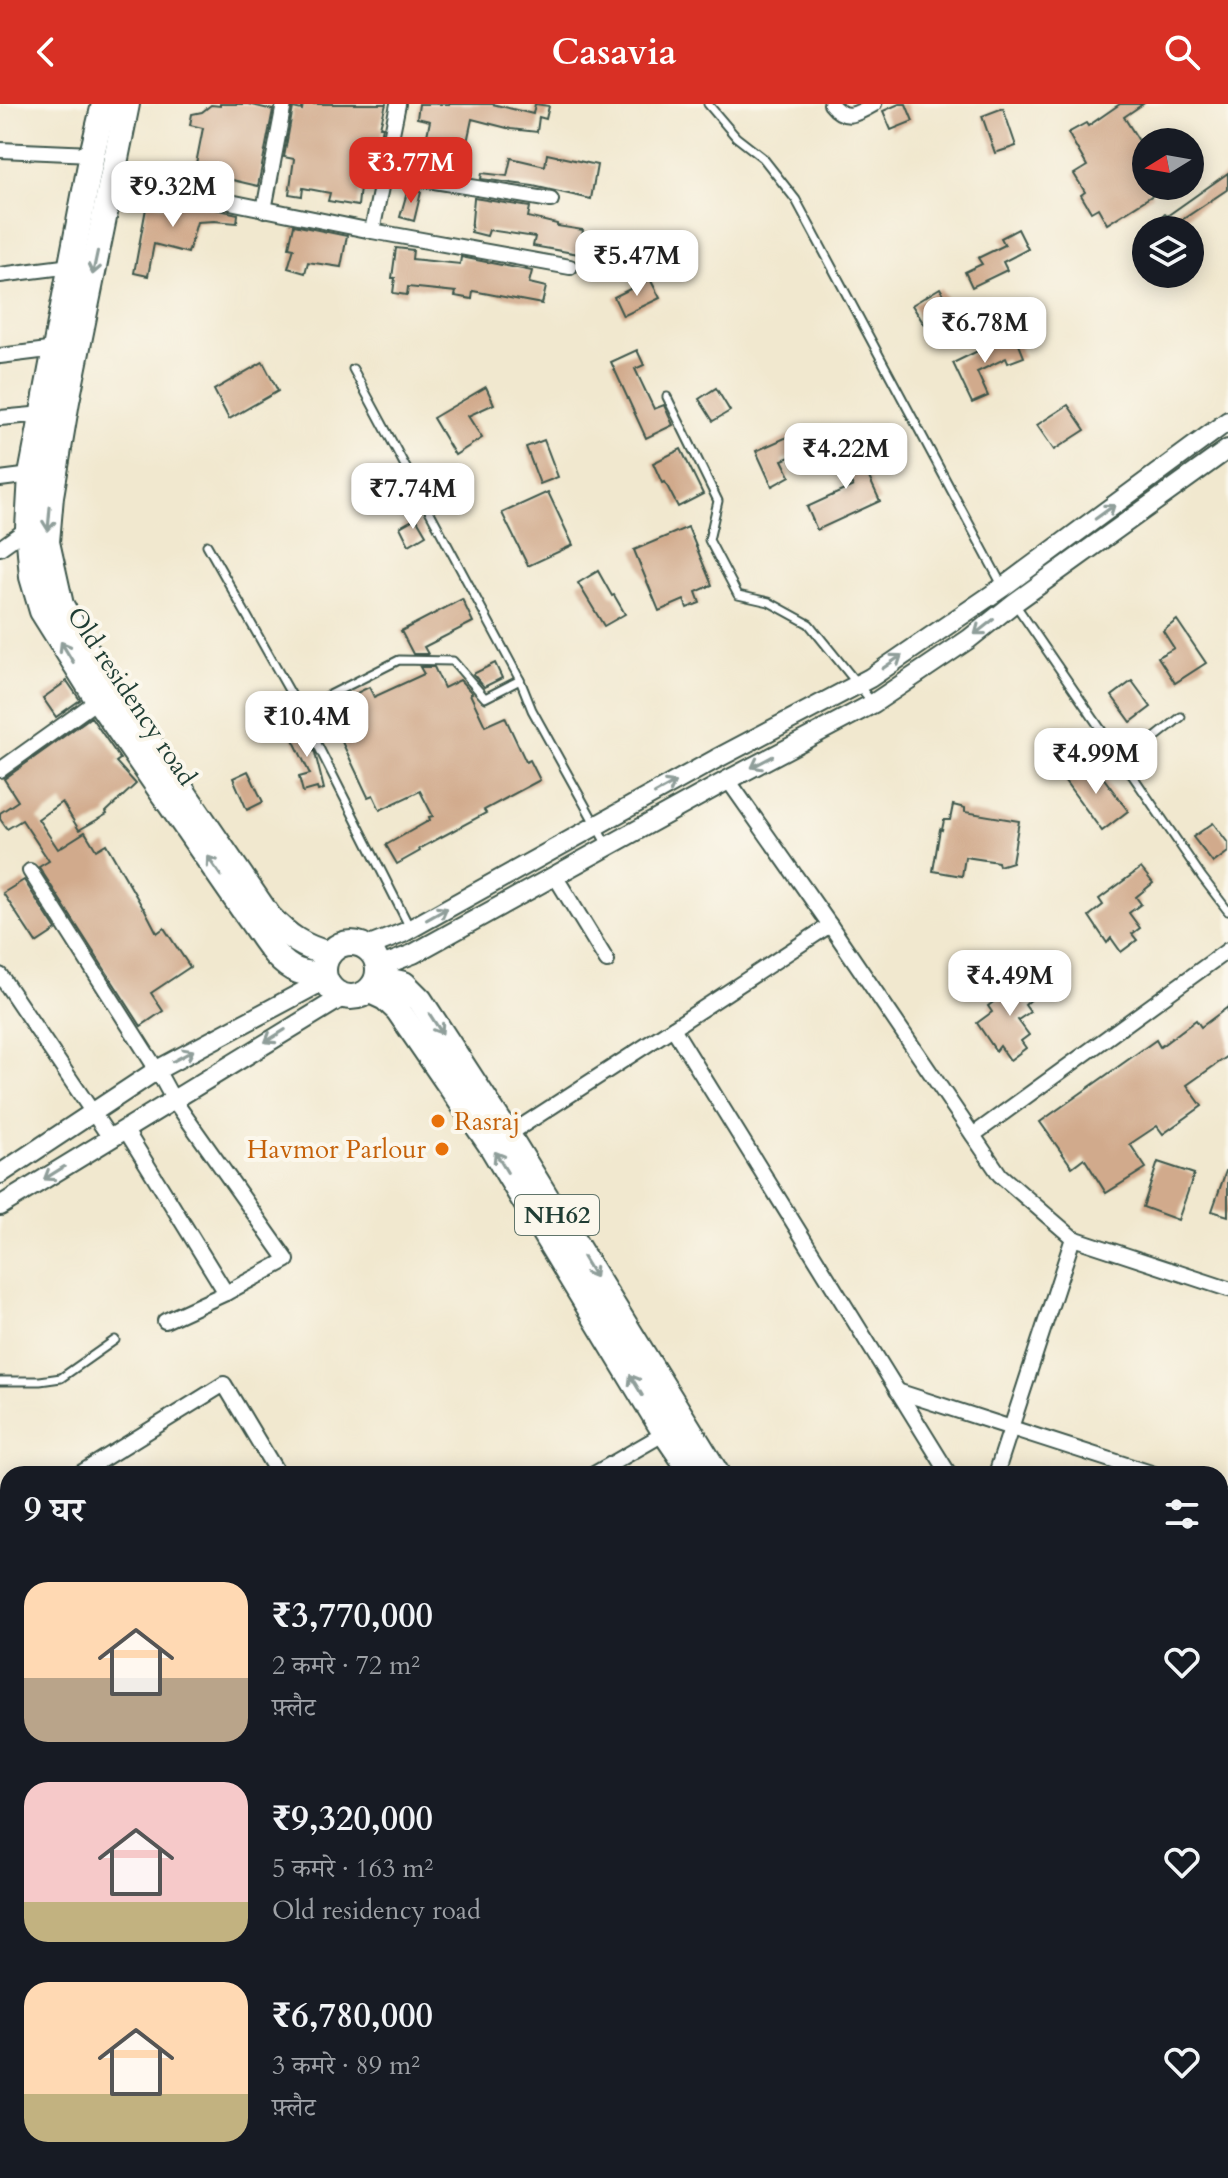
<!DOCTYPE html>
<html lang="hi">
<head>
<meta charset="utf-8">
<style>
  :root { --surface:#171b24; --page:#20242c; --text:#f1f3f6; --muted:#9ea1a6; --accent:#d93025 }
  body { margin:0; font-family:Cardo,"Noto Serif Devanagari",serif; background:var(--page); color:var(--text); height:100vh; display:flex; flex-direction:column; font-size:30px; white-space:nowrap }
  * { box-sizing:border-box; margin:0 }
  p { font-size:26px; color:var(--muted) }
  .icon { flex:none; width:44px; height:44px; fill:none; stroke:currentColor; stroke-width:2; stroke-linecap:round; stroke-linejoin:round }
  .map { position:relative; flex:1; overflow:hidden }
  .sheet { position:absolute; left:0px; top:1362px; width:1228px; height:712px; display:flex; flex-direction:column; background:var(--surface); border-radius:24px 24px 0 0; box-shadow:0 4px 20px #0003 }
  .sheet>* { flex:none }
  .needle { width:52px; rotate:259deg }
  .buttons { position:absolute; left:1132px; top:24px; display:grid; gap:16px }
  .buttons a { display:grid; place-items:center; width:72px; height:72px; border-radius:50%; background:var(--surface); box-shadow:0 4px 20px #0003; font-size:40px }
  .price { position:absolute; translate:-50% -68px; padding:0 18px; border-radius:16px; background:#fff; color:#222; font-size:26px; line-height:52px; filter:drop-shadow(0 2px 4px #0008) }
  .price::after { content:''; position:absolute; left:50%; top:48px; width:24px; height:18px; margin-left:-12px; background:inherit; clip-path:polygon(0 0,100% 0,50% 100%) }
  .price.selected { background:var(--accent); color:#fff }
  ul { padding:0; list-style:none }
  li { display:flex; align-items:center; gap:24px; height:200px; padding:0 24px }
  li span { display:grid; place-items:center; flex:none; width:224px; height:160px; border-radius:24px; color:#555 }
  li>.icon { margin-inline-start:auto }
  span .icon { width:96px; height:96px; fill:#fffc; stroke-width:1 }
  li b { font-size:34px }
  h2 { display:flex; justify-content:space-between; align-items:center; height:96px; padding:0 24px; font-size:34px }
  header { display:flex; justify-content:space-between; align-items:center; height:104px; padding:0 24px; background:var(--accent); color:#fff; font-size:36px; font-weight:700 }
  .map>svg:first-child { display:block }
</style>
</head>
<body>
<header><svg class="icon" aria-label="back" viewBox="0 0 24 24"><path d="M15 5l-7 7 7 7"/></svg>Casavia<svg class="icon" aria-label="search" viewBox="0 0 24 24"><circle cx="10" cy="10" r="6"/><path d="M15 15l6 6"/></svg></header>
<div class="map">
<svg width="1228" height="2074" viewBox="0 0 1228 2074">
  <rect width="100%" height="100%" fill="#fbf7ec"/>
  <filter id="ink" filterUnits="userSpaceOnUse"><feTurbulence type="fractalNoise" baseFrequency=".0125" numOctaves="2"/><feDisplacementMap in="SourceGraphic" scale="16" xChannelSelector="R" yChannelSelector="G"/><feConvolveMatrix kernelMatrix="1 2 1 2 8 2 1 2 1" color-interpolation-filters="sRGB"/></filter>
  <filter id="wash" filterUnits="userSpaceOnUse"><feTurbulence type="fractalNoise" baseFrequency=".006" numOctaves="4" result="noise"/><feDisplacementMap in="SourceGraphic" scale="32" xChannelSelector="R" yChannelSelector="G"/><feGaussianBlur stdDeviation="1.8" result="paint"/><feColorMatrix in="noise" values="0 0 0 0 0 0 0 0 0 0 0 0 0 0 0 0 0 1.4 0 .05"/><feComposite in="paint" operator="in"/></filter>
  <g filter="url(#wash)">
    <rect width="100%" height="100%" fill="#f1e8cf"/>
    <g id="blocks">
      <g fill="#d1aa8c">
        <polygon points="220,0 248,0 273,6 258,82 215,72 214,75 194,70 203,24 190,21 192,10 202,8 211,1 220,2"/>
        <polygon points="303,0 386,0 380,23 383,23 379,41 378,41 374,58 361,55 355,82 360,83 358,102 328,97 330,89 303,84 302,92 289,90 294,55 284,53 293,4 302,6"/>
        <polygon points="419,0 492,0 533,10 535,0 549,2 546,15 539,13 537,28 511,25 472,15 463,57 438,53 437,56 423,53 422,60 405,56 408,43 424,46 430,17 417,14"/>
        <polygon points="899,0 906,0 913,17 891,26 883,7"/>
        <polygon points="1120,0 1143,0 1124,13 1146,48 1146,82 1153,91 1107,120 1098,104 1091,108 1081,91 1085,88 1074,70 1087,62 1068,29 1086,19 1088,22"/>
        <polygon points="1003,4 1016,42 995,49 982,12"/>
        <polygon points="547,50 597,61 591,95 533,82 481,75 482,69 507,72 511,54 545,62"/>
        <polygon points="1228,69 1228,85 1173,122 1176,126 1145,126 1165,110 1167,112"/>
        <polygon points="408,85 421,88 414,117 400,113"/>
        <polygon points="474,94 530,103 528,113 557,120 557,122 583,126 579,150 533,142 535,133 489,126 487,132 471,128"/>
        <polygon points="177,97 238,110 237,119 214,117 197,118 188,149 154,140 148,172 134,169 147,99 176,105"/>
        <polygon points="294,121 347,132 341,163 308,158 305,169 288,164 294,144 289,143"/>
        <polygon points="1018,125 1028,145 1003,158 1007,166 972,183 965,168 982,160 978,154 1005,141 1001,134"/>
        <polygon points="396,144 413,146 412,155 460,160 461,153 532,167 529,179 546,183 542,200 473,187 472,195 455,192 456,188 408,183 407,191 393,189 395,174 392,174"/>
        <polygon points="650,175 660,194 623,212 614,193"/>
        <polygon points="940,184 950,200 940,206 942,208 924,220 912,201"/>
        <polygon points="1016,233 1024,253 1008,259 1006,254 977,268 988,292 972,299 953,259 986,243"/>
        <polygon points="637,246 644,261 635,265 654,305 664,301 673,321 646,334 611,258"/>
        <polygon points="263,258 278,287 229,315 214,286"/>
        <polygon points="486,283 494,300 468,312 482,334 455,351 433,314"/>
        <polygon points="716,284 730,307 713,317 699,295"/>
        <polygon points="1068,301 1085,326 1054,346 1037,321"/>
        <polygon points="794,330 803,348 782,356 790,372 772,382 756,347"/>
        <polygon points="847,335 866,367 880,397 817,426 807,403 853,382 831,345"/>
        <polygon points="544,336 558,373 540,380 526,343"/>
        <polygon points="681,345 703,390 678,403 665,378 662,379 653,359"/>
        <polygon points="548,388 573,441 528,462 502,409"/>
        <polygon points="416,414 426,431 409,441 400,423"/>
        <polygon points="688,423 712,481 696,488 700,499 687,504 684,496 659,507 634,446"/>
        <polygon points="598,467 612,492 614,491 625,510 604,522 578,479"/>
        <polygon points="462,495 473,518 424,543 428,550 413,550 401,527"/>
        <polygon points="1177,516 1206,559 1175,579 1158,553 1174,544 1163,527"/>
        <polygon points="495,559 502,574 484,583 473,570"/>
        <polygon points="420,563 434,563 444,584 460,576 472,589 470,590 485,622 505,613 526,658 530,656 540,676 484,706 486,709 419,745 420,747 397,760 386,741 430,716 429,713 433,712 420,687 380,706 373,691 368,693 326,604 369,583 374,593 424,570"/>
        <polygon points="67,577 80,596 56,613 43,594"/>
        <polygon points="1132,577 1151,603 1131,618 1112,592"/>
        <polygon points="91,613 120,655 116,658 136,680 106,708 107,710 79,726 62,698 38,715 58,745 85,728 96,746 106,740 143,804 144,804 157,829 164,824 190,863 151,889 163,907 141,922 39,763 49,757 22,716 7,725 0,715 0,709 18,697 4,675"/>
        <polygon points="298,617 315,649 324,685 318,687 317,684 303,688 299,673 310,670 287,623"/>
        <polygon points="1091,657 1128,707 1102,727 1065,677"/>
        <polygon points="248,667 263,698 247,706 233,674"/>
        <polygon points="953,701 965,704 965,708 1019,717 1012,758 999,762 998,758 965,753 962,772 933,767 940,725 942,726 944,716 950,716"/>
        <polygon points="1213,719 1228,739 1228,748 1213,759 1193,733"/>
        <polygon points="1141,764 1153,779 1136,793 1141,800 1129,809 1140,824 1132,830 1137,836 1121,848 1111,834 1107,839 1089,812 1103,801 1099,795"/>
        <polygon points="24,776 56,826 36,839 3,789"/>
        <polygon points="1030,871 1042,886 1025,901 1030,908 1018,916 1029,931 1021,937 1026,944 1010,956 1000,942 996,947 977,919 992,908 988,902"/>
        <polygon points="1228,903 1228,952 1187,981 1202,1002 1163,1030 1157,1022 1130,1040 1146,1064 1106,1089 1084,1054 1072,1063 1040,1018 1156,936 1160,943 1196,916 1201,923"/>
        <polygon points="1158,1058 1194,1070 1178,1116 1143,1103"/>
        <polygon points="1226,1067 1228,1068 1228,1112 1212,1107"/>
      </g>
    </g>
  </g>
  <g filter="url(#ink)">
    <use href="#blocks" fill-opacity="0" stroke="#3e574b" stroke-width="2"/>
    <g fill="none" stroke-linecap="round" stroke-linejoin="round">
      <g stroke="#3e574b" stroke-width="11">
        <g id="lane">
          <polyline points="708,0 736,33 763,54 796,96 1002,481"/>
          <polyline points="353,265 520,576 532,606 607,741"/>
          <polyline points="667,293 718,397 709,436 738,491 769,498 809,520 872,598"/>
          <polyline points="207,441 300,606 409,822"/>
          <polyline points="1015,500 1202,773 1228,807"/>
          <polyline points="300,606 399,556 453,557 485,594 520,576"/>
          <polyline points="1124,658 1181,613"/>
          <polyline points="0,1277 40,1277 61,1274 115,1236"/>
        </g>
      </g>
      <g stroke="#3e574b" stroke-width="18">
        <g id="street">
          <path d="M831,0C845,18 857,10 874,0"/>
          <polyline points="0,46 92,50"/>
          <polyline points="385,69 551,96"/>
          <polyline points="113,74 372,127 398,0"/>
          <polyline points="264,106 284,0"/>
          <polyline points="372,127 570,163"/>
          <polyline points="0,171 71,162"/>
          <polyline points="0,252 56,245"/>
          <polyline points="0,314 43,310"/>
          <polyline points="0,375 31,371"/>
          <polyline points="0,444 28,424"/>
          <polyline points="0,666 98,596"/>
          <polyline points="728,676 830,821 1000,1071 1073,1134 996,1370"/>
          <polyline points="30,767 157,966 173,995 287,1156 226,1189 165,1217"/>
          <polyline points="555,772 607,857"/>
          <polyline points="0,871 110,1034"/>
          <polyline points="673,924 830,821"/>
          <polyline points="125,1025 226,1189"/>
          <polyline points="508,1031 673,924 949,1370"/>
          <polyline points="973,1031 1228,846"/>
          <polyline points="1073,1134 1228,1185"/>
          <polyline points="897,1287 1154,1370"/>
          <polyline points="79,1370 224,1280 278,1370"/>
          <polyline points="594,1370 665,1329"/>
          <polyline points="1220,1392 1228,1394"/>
          <polyline points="0,1418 8,1414"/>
        </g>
      </g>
      <g stroke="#3e574b" stroke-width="22">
        <g id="secondary">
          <polyline points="367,843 403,829 716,655 870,574 1003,483 1228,317"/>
          <polyline points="379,863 413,850 728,676 874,599 969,535 1014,499 1228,345"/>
          <polyline points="0,1070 157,966 325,876"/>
          <polyline points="0,1102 342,893"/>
          <polyline points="0,1947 8,1947"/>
          <polyline points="0,1968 8,1967"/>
        </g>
      </g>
      <g stroke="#3e574b" stroke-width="28">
        <g id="highway">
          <path d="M104,0L92,50L31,371L28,424L32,473L42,507L98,596L249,814C262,831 276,859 298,867C306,870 315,870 324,870"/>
          <path d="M127,0L67,297L51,392L47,438L61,501L90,552L269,813C287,832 303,843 329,850"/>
          <circle cx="351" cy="866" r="27"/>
          <polyline points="378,874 404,880 420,896 508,1031 717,1370"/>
          <polyline points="370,887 385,894 398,906 490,1040 665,1329 693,1370"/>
          <polyline points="1220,1828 1228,1827"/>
          <polyline points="1220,1853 1228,1853"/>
        </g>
      </g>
      <use href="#lane" stroke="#fff" stroke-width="7"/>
      <use href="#street" stroke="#fff" stroke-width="14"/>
      <use href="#secondary" stroke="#fff" stroke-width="18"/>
      <use href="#highway" stroke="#fff" stroke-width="24"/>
    </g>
    <defs><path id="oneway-shaft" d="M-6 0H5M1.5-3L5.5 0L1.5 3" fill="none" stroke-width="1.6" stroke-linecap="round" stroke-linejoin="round" transform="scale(2)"/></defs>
    <g stroke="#8f9e9a">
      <use href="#oneway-shaft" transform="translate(95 159) rotate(102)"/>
      <use href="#oneway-shaft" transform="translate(1105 408) rotate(-36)"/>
      <use href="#oneway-shaft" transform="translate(49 415) rotate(95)"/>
      <use href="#oneway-shaft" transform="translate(984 523) rotate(142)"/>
      <use href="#oneway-shaft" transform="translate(67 548) rotate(-121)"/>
      <use href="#oneway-shaft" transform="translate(892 558) rotate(-35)"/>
      <use href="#oneway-shaft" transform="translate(762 658) rotate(152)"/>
      <use href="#oneway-shaft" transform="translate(665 684) rotate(-29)"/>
      <use href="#oneway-shaft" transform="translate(214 762) rotate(-125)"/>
      <use href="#oneway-shaft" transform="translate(437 810) rotate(-29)"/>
      <use href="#oneway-shaft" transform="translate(436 920) rotate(57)"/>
      <use href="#oneway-shaft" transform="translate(275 932) rotate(148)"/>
      <use href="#oneway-shaft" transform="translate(183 952) rotate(-28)"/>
      <use href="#oneway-shaft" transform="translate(501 1058) rotate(-121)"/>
      <use href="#oneway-shaft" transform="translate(54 1069) rotate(148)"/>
      <use href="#oneway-shaft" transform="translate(589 1163) rotate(59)"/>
      <use href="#oneway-shaft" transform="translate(636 1281) rotate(-121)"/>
    </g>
  </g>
  <g fill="#e8710a" stroke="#fbf7ec" stroke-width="3">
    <circle cx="438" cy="1017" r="8"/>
    <circle cx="442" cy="1045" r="8"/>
  </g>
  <g text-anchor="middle" stroke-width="8" stroke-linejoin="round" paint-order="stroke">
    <rect fill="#fbf7ec" stroke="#61756b" stroke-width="2" x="515" y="1091" width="84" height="40" rx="6"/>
    <g font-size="24" font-weight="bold" fill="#1f3d34">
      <text x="557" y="1119">NH62</text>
    </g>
    <g font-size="26" fill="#1f3d34" stroke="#fbf7ec">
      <text transform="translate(132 592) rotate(56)" y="9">Old residency road</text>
    </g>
    <g font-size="26" fill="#c56008" stroke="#fbf7ec" text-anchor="start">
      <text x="454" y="1026">Rasraj</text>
      <text x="426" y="1054" text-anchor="end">Havmor Parlour</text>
    </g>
  </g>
</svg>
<div class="buttons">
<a><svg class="needle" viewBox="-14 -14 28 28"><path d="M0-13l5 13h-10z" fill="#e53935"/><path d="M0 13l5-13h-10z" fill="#9ea1a6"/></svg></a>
<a><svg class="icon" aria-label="layers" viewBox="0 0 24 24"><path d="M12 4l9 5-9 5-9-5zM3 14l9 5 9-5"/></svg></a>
</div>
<b class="price selected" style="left:411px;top:101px">₹3.77M</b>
<b class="price" style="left:173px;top:125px">₹9.32M</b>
<b class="price" style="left:637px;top:194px">₹5.47M</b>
<b class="price" style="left:985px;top:261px">₹6.78M</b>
<b class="price" style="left:846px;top:387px">₹4.22M</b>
<b class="price" style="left:413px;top:427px">₹7.74M</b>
<b class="price" style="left:307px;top:655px">₹10.4M</b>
<b class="price" style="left:1096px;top:692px">₹4.99M</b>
<b class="price" style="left:1010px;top:914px">₹4.49M</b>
<section class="sheet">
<h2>9 घर<svg class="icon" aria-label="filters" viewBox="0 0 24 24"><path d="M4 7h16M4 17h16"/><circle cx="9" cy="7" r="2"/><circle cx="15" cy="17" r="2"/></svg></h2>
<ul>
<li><span style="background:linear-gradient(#ffd9b3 60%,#b9a48a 0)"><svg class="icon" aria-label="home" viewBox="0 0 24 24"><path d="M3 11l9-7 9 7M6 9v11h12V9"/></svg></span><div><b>₹3,770,000</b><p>2 कमरे · 72 m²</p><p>फ़्लैट</p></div><svg class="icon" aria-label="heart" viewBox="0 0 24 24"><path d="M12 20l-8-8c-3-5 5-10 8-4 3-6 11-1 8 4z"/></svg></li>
<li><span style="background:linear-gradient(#f6c9c9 75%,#c2b280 0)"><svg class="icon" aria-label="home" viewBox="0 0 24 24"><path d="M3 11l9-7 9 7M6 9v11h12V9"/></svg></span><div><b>₹9,320,000</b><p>5 कमरे · 163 m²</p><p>Old residency road</p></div><svg class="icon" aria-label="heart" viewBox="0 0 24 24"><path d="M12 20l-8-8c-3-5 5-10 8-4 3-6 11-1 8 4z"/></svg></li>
<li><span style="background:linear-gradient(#ffd9b3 70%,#c2b280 0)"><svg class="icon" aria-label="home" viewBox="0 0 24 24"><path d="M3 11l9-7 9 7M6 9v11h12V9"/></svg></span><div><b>₹6,780,000</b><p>3 कमरे · 89 m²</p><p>फ़्लैट</p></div><svg class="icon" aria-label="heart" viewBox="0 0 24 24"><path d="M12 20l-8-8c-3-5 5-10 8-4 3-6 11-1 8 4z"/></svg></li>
</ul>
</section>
</div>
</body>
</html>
